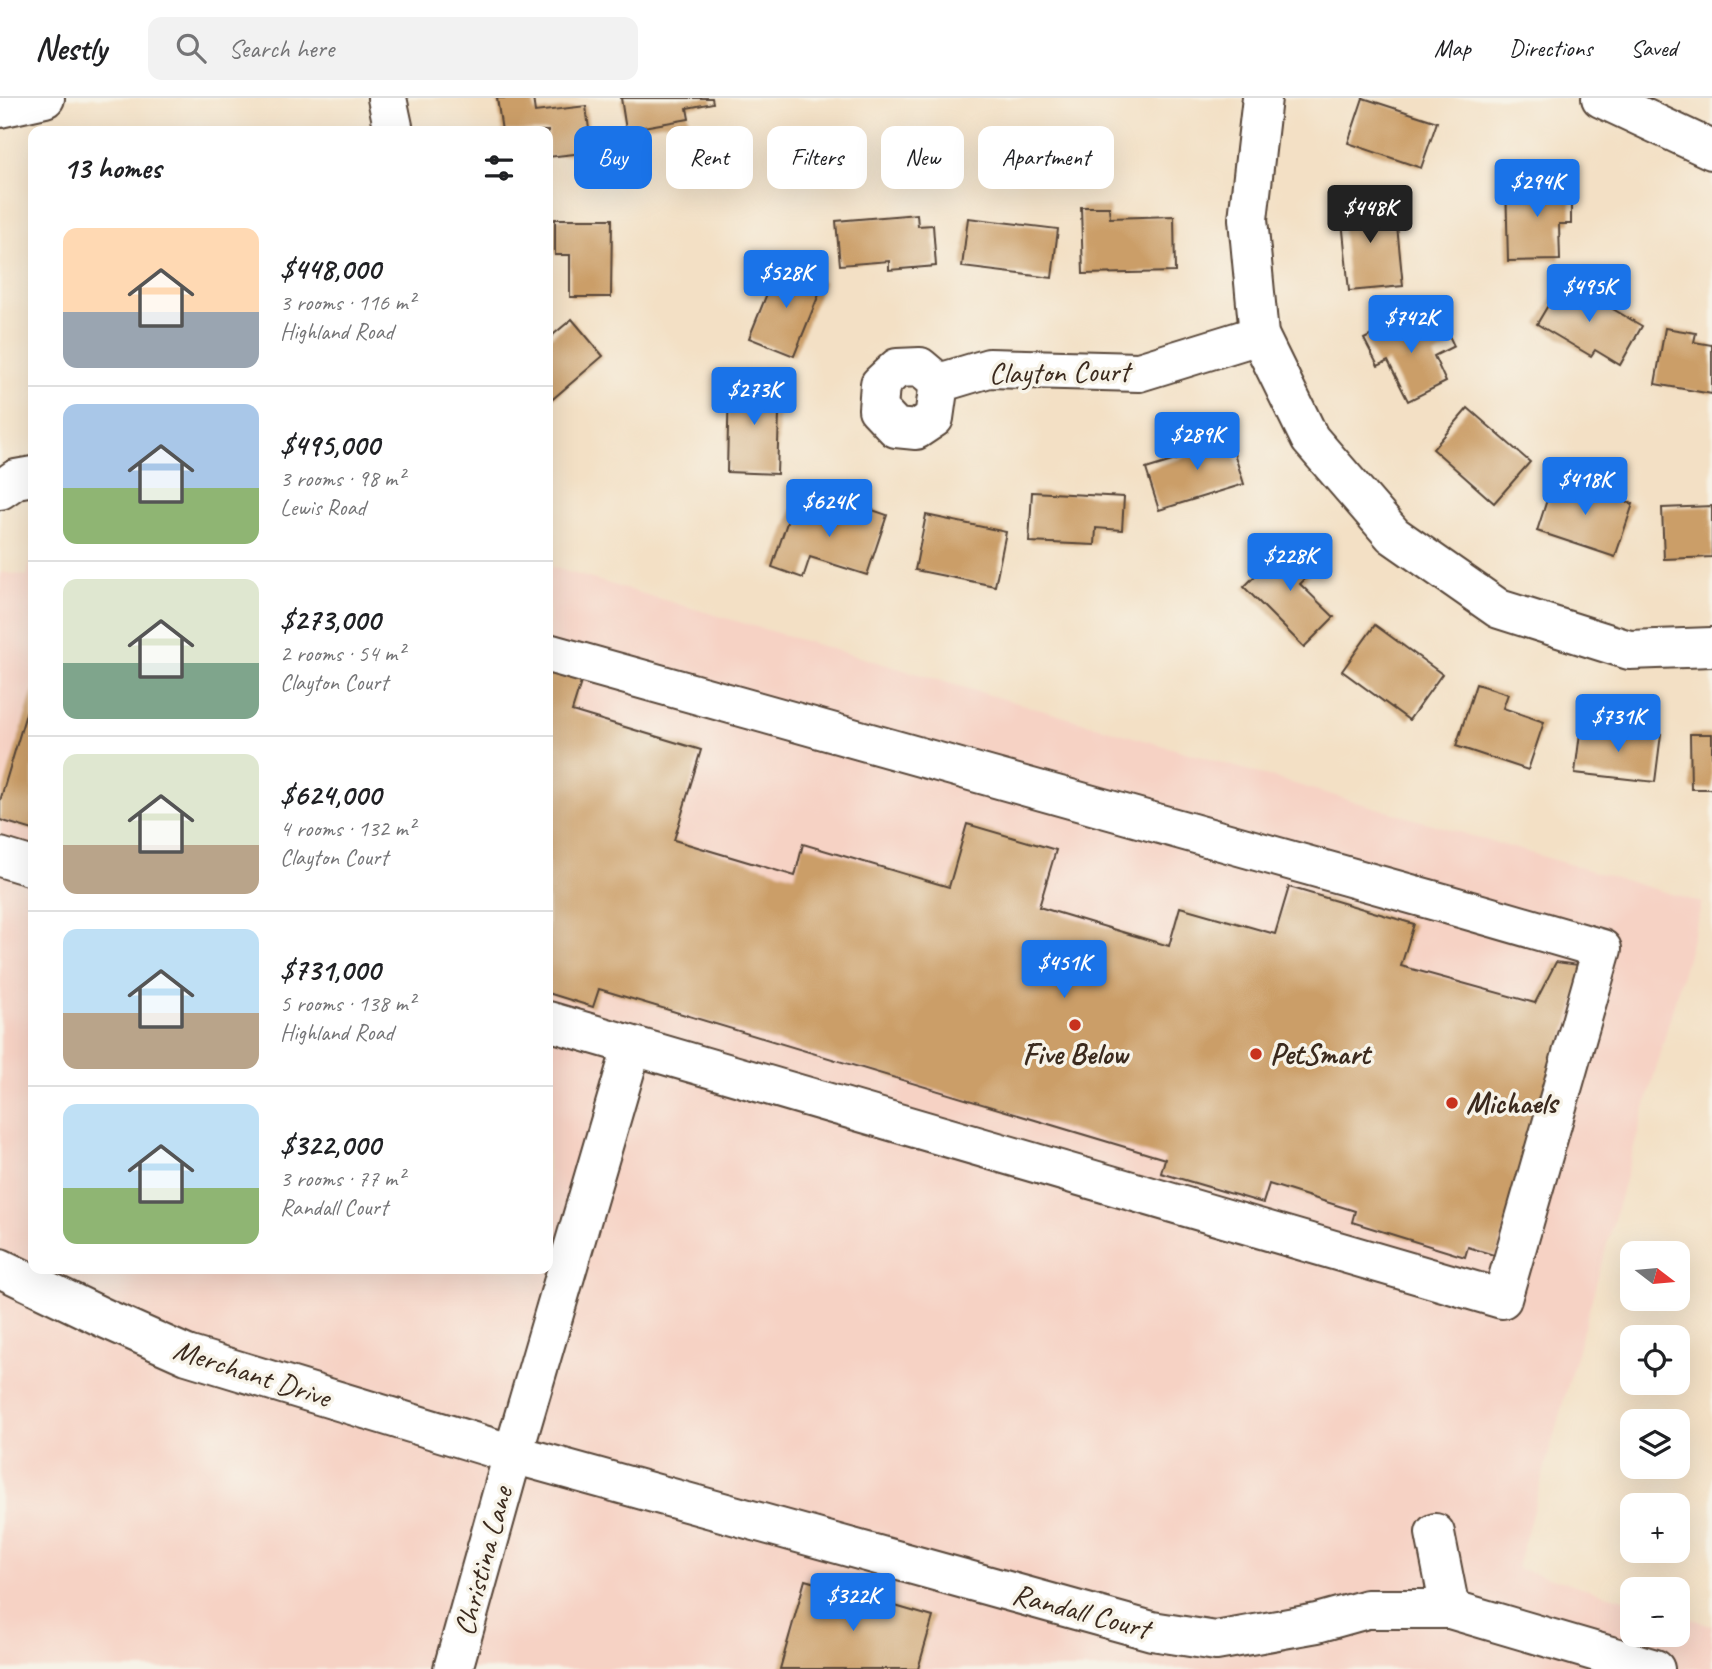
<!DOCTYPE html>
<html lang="en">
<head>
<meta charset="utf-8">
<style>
  :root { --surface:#fff; --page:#f2f2f2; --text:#202124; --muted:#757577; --line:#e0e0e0; --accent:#1a73e8 }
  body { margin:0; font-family:Caveat,sans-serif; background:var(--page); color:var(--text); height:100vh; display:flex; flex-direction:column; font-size:26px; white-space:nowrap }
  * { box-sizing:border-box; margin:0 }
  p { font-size:23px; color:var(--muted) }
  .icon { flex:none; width:38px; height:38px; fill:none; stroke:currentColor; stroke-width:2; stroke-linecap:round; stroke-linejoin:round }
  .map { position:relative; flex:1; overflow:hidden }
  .details { position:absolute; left:28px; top:28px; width:525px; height:1148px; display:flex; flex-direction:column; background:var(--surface); border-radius:14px; box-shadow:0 7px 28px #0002 }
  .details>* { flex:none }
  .guide { position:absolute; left:574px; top:28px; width:665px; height:63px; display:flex; gap:14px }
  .needle { width:46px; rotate:106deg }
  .buttons { position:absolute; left:1620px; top:1143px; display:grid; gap:14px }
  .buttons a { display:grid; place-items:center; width:70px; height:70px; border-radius:14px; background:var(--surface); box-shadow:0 7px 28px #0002; font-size:35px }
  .price { position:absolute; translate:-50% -60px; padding:0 16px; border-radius:7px; background:var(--accent); color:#fff; font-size:23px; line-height:46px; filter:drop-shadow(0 2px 4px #0008) }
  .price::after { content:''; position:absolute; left:50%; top:42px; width:21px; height:16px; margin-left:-10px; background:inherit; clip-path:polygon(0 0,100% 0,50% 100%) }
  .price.active { background:#222; color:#fff }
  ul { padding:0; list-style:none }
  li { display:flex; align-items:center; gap:21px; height:175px; padding:0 35px }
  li+li { border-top:2px solid var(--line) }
  li span { display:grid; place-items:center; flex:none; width:196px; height:140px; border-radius:14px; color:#555 }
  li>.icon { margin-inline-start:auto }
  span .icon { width:84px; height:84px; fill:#fffc; stroke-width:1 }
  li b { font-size:30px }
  h2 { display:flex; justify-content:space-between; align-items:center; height:84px; padding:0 35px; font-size:30px }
  .pill { padding:0 24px; border-radius:14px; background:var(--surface); box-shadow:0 7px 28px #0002; font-size:24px; line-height:63px }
  .pill.active { background:var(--accent); color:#fff }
  header { display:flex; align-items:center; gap:42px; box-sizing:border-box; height:98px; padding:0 35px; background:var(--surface); border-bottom:2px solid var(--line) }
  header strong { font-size:33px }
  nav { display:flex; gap:38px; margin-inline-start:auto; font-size:24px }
  .search { width:490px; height:63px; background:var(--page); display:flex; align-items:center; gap:18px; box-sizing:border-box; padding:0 24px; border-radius:14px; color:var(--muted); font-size:26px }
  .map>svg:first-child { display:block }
</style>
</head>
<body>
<header>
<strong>Nestly</strong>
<div class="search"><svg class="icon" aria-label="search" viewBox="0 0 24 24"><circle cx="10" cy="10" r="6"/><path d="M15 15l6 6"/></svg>Search here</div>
<nav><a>Map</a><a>Directions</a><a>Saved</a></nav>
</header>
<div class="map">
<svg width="1712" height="1571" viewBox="0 0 1712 1571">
  <rect width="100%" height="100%" fill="#f7f3e8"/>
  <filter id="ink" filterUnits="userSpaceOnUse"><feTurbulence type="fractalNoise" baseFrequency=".0143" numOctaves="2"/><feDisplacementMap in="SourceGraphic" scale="14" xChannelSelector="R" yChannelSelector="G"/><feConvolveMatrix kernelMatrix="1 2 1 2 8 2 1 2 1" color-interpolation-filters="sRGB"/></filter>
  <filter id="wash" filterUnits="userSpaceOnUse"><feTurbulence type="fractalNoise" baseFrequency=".00686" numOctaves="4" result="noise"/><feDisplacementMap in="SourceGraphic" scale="28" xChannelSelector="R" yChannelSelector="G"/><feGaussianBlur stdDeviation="1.57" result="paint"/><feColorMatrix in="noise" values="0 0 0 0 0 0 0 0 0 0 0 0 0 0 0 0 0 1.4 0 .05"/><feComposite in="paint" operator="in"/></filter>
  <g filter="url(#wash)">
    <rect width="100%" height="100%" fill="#f3e0c5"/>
    <polygon fill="#f6d2c4" points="33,452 33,1171 548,1171 548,468 1702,805 1517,1470 1633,1504 1633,1536 1678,1536 1678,1517 1712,1527 1712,1571 0,1571 0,474 27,478"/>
    <g id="blocks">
      <g fill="#cb9e68">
        <polygon points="497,0 533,0 535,14 586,8 592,54 548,59 548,33 502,33"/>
        <polygon points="621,0 712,0 713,5 687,10 689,21 626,32"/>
        <polygon points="1363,0 1437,24 1421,70 1348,45"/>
        <polygon points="1571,83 1571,126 1559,126 1560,162 1508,163 1506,84"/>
        <polygon points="1383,98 1386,129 1397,128 1403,188 1349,193 1340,102"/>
        <polygon points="1081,109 1109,109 1110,120 1174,118 1175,174 1083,176"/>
        <polygon points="917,116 918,128 933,127 936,168 889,172 889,163 840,167 836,123"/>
        <polygon points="968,120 1058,131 1052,180 962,169"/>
        <polygon points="555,121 612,121 611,199 570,199 570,157 555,157"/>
        <polygon points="779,166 824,184 794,258 749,240"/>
        <polygon points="1563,182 1642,228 1620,267 1595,252 1591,258 1537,226"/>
        <polygon points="1411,217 1421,236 1443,225 1454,248 1434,258 1446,284 1408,303 1388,263 1378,268 1364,241"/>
        <polygon points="572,221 603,258 548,305 548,241"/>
        <polygon points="1665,230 1696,235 1694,244 1712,247 1712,296 1655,286"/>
        <polygon points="729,283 784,285 783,316 779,316 777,376 727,374"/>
        <polygon points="1468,310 1530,364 1494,405 1433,351"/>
        <polygon points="1226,330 1244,386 1159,412 1146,371 1195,356 1190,341"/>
        <polygon points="1554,380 1633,406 1615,459 1537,433"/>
        <polygon points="1032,394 1124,399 1122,432 1096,430 1095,447 1029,444"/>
        <polygon points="794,404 849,422 855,406 887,417 867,477 810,459 803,480 772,469"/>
        <polygon points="1712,408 1712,459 1664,461 1662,410"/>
        <polygon points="926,417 1006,434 995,488 915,472"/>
        <polygon points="1291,441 1318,468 1300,486 1334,519 1304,549 1244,489"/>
        <polygon points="1375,527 1442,576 1409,622 1342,573"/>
        <polygon points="550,568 583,578 572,613 701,652 674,742 795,778 803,746 949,789 967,726 1056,752 1039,809 1169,848 1180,809 1275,836 1289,789 1414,826 1401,868 1535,905 1556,864 1586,868 1497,1158 1468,1149 1465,1159 1352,1124 1355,1113 1269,1086 1263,1105 1161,1075 1165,1061 599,891 593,909 548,895 548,577"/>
        <polygon points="1476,586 1508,596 1503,610 1544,624 1528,672 1456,648"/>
        <polygon points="33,592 33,732 0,722 0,703"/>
        <polygon points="1581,627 1661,636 1655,684 1575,675"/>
        <polygon points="1690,636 1712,636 1712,691 1691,691"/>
        <polygon points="805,1482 933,1519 918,1571 780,1571"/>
      </g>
    </g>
  </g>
  <g filter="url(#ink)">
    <use href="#blocks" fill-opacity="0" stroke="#574537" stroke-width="2"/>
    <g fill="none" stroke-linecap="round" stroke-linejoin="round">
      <g stroke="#574537" stroke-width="42">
        <g id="minor">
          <polyline points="387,0 394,33"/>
          <polyline points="1262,0 1248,121 1259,237 1310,341 1393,437 1499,511 1629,552 1712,549"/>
          <polyline points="1601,0 1712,52"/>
          <polyline points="0,10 45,0"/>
          <polyline points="939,285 934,320 916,332 896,330 878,311 880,286 897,270 920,269 939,285 989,270 1139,274 1259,237"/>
          <polyline points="0,392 16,381 33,378"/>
          <polyline points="548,555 1443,805 1602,851 1502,1201 548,923"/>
          <polyline points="0,759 33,769"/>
          <polyline points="0,1170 104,1220 187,1257 513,1356 1152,1533 1216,1543 1317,1525 1367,1511 1450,1511 1655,1571"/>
          <polyline points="1435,1435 1450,1511"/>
          <polyline points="453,1571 513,1356 632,949"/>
        </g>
      </g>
      <use href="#minor" stroke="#fff" stroke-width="38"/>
    </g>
  </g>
  <g fill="#c8321e" stroke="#f7f3e8" stroke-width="2.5">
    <circle cx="1075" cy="927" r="7"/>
    <circle cx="1256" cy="956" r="7"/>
    <circle cx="1452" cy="1005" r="7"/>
  </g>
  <g text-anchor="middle" stroke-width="7" stroke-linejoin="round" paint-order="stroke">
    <g font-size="30" fill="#3b2a1e" stroke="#f7f3e8">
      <text transform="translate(1059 274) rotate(-1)" y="10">Clayton Court</text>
      <text transform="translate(252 1275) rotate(18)" y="10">Merchant Drive</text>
      <text transform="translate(483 1463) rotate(-75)" y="10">Christina Lane</text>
      <text transform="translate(1081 1513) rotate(15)" y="10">Randall Court</text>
    </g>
    <g font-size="30" font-weight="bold" fill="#3b2a1e" stroke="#f7f3e8" text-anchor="start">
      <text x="1075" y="966" text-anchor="middle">Five Below</text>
      <text x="1270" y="966">PetSmart</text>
      <text x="1466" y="1015">Michaels</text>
    </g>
  </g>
</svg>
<div class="buttons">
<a><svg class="needle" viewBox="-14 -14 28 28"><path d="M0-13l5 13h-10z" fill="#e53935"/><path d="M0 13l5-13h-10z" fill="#757577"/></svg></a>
<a><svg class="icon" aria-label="locate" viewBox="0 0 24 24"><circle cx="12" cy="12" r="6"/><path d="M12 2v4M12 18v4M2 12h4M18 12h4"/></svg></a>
<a><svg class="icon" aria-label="layers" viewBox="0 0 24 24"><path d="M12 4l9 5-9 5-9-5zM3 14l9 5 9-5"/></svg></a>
<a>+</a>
<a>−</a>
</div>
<b class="price" style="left:1537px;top:121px">$294K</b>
<b class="price active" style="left:1370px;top:147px">$448K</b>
<b class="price" style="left:786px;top:212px">$528K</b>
<b class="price" style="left:1589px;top:226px">$495K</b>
<b class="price" style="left:1411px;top:257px">$742K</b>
<b class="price" style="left:754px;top:329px">$273K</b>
<b class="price" style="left:1197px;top:374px">$289K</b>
<b class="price" style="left:1585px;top:419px">$418K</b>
<b class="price" style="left:829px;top:441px">$624K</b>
<b class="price" style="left:1290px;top:495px">$228K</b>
<b class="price" style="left:1618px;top:656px">$731K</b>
<b class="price" style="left:1064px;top:902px">$451K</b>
<b class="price" style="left:853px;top:1535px">$322K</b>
<div class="guide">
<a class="pill active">Buy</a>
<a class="pill">Rent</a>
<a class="pill">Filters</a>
<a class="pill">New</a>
<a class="pill">Apartment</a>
</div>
<section class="details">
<h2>13 homes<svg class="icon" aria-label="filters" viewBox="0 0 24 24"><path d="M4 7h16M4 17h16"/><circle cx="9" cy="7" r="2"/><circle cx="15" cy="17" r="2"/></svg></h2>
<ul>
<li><span style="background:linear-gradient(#ffd9b3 60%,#9aa5b1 0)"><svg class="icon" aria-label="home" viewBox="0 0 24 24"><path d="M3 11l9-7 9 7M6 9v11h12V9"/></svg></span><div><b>$448,000</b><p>3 rooms · 116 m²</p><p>Highland Road</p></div></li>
<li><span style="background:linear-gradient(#a9c7e8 60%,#8fb573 0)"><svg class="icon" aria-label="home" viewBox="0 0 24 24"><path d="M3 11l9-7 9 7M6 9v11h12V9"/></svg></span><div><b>$495,000</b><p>3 rooms · 98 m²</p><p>Lewis Road</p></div></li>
<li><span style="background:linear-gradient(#dfe7d0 60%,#7fa58c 0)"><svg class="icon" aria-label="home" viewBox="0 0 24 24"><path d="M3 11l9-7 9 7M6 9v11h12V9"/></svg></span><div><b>$273,000</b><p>2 rooms · 54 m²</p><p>Clayton Court</p></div></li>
<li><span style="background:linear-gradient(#dfe7d0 65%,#b9a48a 0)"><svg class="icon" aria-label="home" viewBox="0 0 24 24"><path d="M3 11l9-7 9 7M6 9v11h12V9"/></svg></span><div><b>$624,000</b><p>4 rooms · 132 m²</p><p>Clayton Court</p></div></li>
<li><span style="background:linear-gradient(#bfe0f5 60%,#b9a48a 0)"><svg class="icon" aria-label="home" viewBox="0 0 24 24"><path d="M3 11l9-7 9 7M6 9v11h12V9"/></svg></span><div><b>$731,000</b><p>5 rooms · 138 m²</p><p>Highland Road</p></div></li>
<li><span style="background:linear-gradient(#bfe0f5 60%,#8fb573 0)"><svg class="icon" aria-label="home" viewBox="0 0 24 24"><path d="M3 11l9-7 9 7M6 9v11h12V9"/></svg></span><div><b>$322,000</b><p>3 rooms · 77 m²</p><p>Randall Court</p></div></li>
</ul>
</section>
</div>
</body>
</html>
